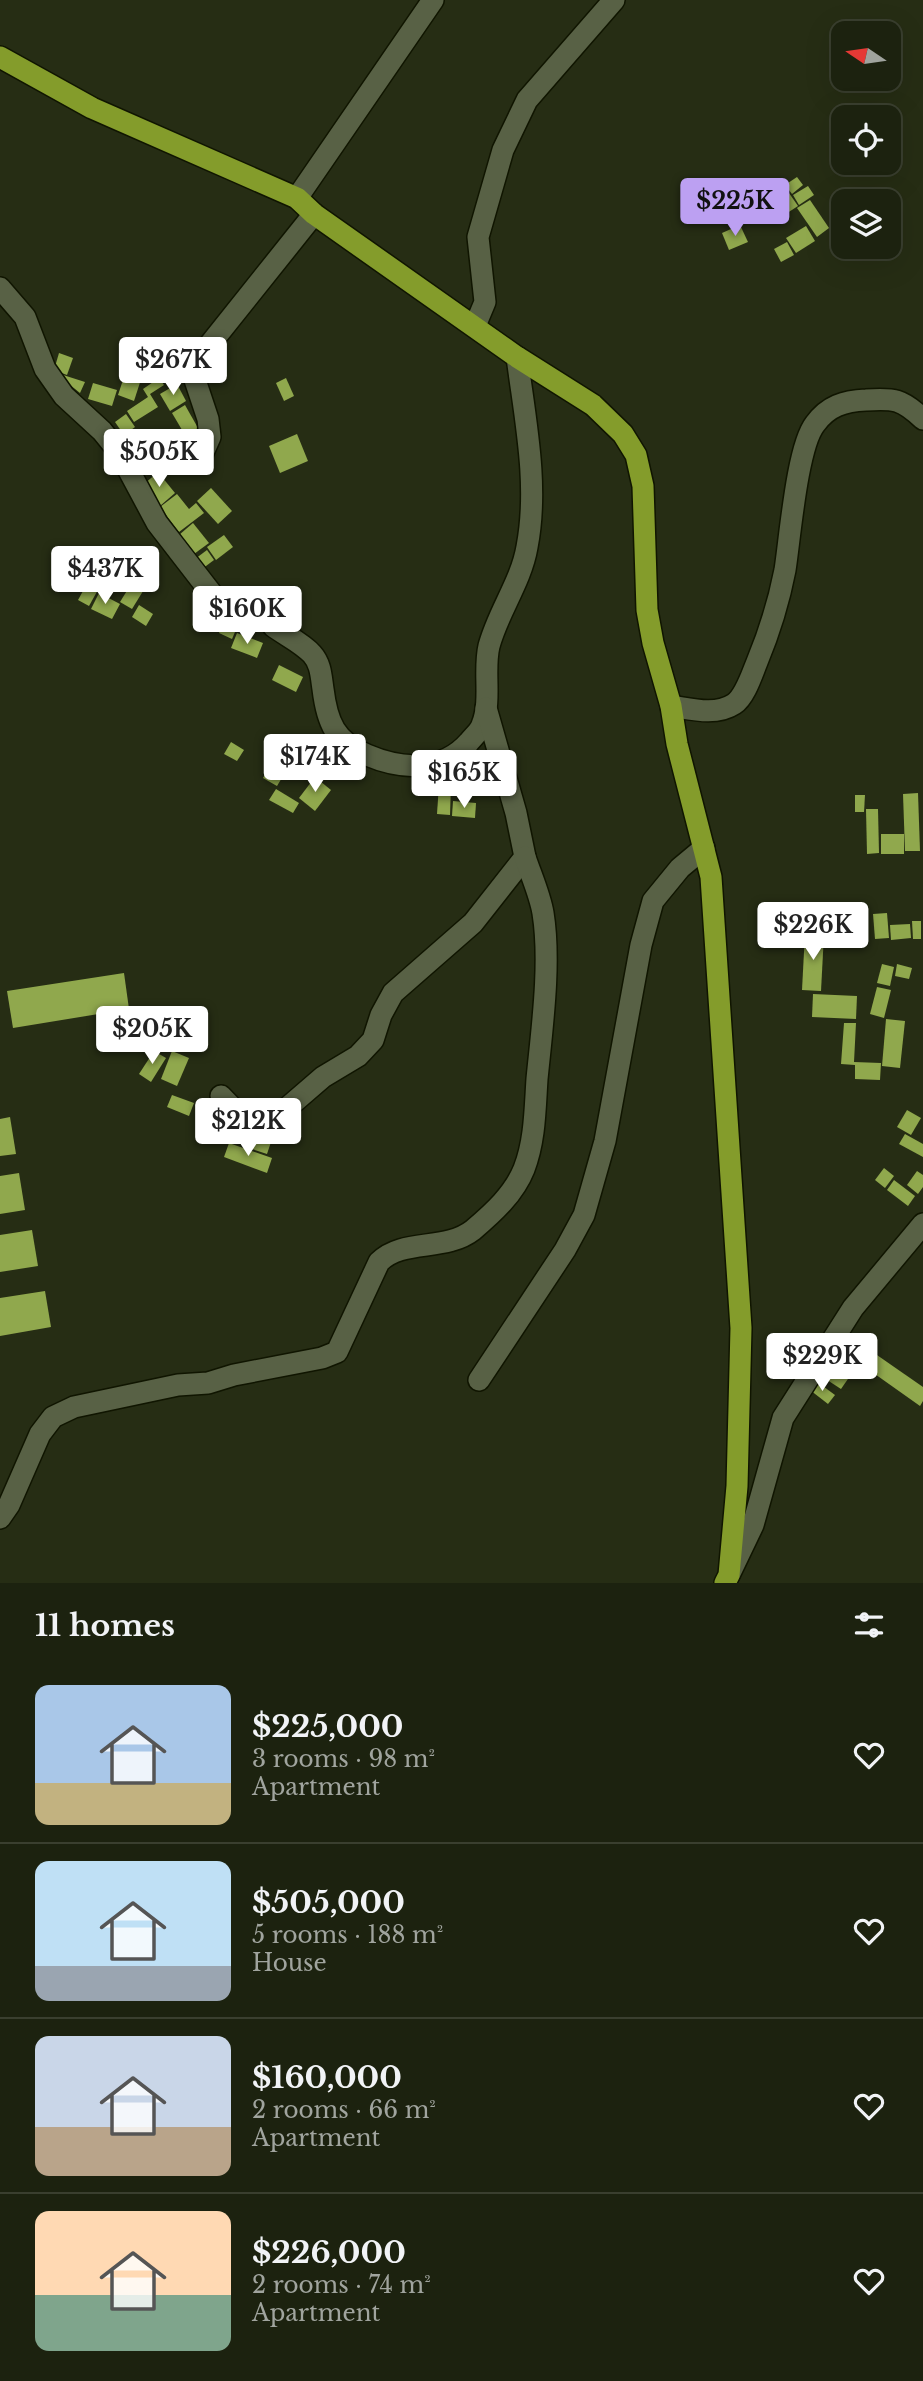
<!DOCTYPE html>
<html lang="en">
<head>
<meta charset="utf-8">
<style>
  :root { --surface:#1c220f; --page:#252a18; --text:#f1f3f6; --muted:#a0a49e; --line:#3a3f2f; --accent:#bca0f2 }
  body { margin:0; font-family:"Libre Baskerville",serif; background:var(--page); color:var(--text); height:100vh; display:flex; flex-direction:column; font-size:26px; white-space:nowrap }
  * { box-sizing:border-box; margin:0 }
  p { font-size:23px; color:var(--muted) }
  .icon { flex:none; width:38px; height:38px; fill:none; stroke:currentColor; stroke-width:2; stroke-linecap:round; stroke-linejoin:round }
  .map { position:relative; height:1583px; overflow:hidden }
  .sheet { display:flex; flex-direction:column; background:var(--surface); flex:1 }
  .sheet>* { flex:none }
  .needle { width:46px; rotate:283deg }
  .controls { position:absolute; left:831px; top:21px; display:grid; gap:14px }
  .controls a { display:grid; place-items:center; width:70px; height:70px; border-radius:14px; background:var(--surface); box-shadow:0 7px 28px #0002,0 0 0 2px var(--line); font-size:35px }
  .price { position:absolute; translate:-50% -60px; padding:0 16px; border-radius:7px; background:#fff; color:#222; font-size:23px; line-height:46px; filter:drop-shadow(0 2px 4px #0008) }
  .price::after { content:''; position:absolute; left:50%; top:42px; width:21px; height:16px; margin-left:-10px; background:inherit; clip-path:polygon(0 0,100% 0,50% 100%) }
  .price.active { background:var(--accent); color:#111 }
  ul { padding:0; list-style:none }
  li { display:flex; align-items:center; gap:21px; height:175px; padding:0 35px }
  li+li { border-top:2px solid var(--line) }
  li span { display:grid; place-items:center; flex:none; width:196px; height:140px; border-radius:14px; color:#555 }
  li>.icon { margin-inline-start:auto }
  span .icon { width:84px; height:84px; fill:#fffc; stroke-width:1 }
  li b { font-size:30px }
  h2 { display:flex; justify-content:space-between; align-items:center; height:84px; padding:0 35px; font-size:30px }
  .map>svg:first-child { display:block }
</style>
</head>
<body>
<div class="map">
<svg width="923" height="1583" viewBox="0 0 923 1583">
  <rect width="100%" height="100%" fill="#262d14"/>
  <g fill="#90a84d">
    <polygon points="797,177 803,185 792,194 785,185"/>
    <polygon points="808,186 814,195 799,205 793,195"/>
    <polygon points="789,193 798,206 778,219 769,206"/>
    <polygon points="810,200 829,228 817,237 797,208"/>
    <polygon points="740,225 748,242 729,250 722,233"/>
    <polygon points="806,226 815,241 796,253 786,238"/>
    <polygon points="787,242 794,255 781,262 774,249"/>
    <polygon points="59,353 73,358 67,375 54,370"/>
    <polygon points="129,362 145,367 134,401 118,395"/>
    <polygon points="60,374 85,382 80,393 59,376"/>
    <polygon points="159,378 164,385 150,394 158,407 134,422 127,411 148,397 143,389"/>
    <polygon points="286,378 294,396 284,401 276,383"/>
    <polygon points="93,383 117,390 112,406 88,399"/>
    <polygon points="177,384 186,401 170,411 160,394"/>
    <polygon points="185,405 198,428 185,435 172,413"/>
    <polygon points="126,414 135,427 124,435 115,422"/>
    <polygon points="136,431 152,455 139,464 124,440"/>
    <polygon points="297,434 308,461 280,473 269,446"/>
    <polygon points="175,437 185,453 161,467 152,450"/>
    <polygon points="158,472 175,493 160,506 143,485"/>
    <polygon points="211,488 232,511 218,524 197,501"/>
    <polygon points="177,494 189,509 196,503 204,513 179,532 160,507"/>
    <polygon points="193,523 209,543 194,554 179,535"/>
    <polygon points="224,535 233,547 216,560 207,547"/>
    <polygon points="207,550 214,560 198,572 191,562"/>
    <polygon points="136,576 148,583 132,609 120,602"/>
    <polygon points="88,582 99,588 89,606 78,600"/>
    <polygon points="99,593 120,604 112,619 91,609"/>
    <polygon points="139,605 153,614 146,626 132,617"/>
    <polygon points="224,620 238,625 232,639 219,633"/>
    <polygon points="237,633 263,643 257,658 231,648"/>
    <polygon points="279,665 303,677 296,692 272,680"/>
    <polygon points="231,742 244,750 237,761 224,754"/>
    <polygon points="280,749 294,758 277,786 263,778"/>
    <polygon points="315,777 331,790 315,811 299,798"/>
    <polygon points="439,784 451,785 450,815 437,814"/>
    <polygon points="276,789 299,803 293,813 269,800"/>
    <polygon points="918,793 920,851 905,851 903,794"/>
    <polygon points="855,795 865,795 864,812 855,812"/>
    <polygon points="453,801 476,803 475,818 452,816"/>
    <polygon points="866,809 878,809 879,853 867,854"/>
    <rect x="881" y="834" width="23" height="20"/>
    <polygon points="811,911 825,912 824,932 810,931"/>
    <polygon points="887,913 889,938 875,939 873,914"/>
    <polygon points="912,921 921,921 921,939 913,939"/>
    <polygon points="910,924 911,938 891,940 890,925"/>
    <polygon points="805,933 824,934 821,991 802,990"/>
    <polygon points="882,964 894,967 890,986 877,983"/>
    <polygon points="897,964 912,968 909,979 895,976"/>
    <polygon points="124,973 129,1009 13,1028 7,991"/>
    <polygon points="877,987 891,990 884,1018 870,1014"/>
    <polygon points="813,994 857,996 856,1019 812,1017"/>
    <polygon points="886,1019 905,1021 900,1068 882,1066"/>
    <polygon points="844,1023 856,1023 854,1062 881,1063 880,1080 855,1079 855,1065 841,1064"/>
    <polygon points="154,1051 166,1058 151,1082 139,1074"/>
    <polygon points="172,1051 189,1058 177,1086 161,1079"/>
    <polygon points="172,1095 194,1103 189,1116 167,1107"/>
    <polygon points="907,1110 921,1118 911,1135 897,1127"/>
    <polygon points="10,1117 16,1154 0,1156 0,1119"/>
    <polygon points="258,1130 273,1136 267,1154 252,1149"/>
    <polygon points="905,1134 923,1144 923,1157 899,1144"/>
    <polygon points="229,1143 272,1158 267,1173 224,1157"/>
    <polygon points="884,1168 894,1176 885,1188 875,1180"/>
    <polygon points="917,1171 923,1175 923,1187 918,1194 907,1185"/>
    <polygon points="19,1173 25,1210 0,1214 0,1176"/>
    <polygon points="894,1180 915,1196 908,1206 887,1190"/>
    <polygon points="32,1230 38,1266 0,1272 0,1235"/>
    <polygon points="45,1291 51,1327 0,1336 0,1298"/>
    <polygon points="851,1337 923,1387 923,1401 920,1406 841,1350"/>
    <polygon points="827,1360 850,1376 841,1389 818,1374"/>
    <polygon points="816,1381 835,1395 828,1404 810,1390"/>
  </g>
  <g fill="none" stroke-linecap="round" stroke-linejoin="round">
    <g stroke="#101500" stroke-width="24">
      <g id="minor">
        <polyline points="297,198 433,0"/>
        <polyline points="0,288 25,317 45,369 64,396 102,431 119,452 157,523 222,607"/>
        <polyline points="475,326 485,302 478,237 503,150 527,100 614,0"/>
        <polyline points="202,455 210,437 208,419 195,380 196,366 203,353 314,214"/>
        <path d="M273,626C285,635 302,643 312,654C321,664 321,676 323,689C327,722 335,742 367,755C402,770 443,772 469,742C473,737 480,731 482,725C492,700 483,671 489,646C498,612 521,582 527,547C539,485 525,419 517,357"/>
        <path d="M671,706C691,709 716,716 734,704C745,697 752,674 757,662C769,633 779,601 785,570C790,538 797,447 815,424C828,406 844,401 866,400C894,398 902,399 923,419"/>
        <polyline points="221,1096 247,1123 261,1125 272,1121 323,1077 358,1056 373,1040 381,1015 393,993 473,923 525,857 516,813 486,708"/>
        <polyline points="479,1380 565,1250 584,1215 605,1141 641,945 653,901 680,868 704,848"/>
        <path d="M0,1518L9,1505L40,1434L53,1417L74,1407L178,1385L208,1383L234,1375L322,1358L337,1352L379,1262C403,1238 445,1252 473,1230C493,1213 514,1194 524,1169C535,1141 535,1109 537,1079C542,1028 551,963 543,913C540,895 531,875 525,857"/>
        <polyline points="730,1573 753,1525 783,1418 853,1308 923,1224"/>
      </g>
    </g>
    <g stroke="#101500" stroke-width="24">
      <polyline id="major" points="0,57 92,108 297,198 314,214 517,357 593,405 623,434 636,455 643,486 647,610 653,643 671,706 677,744 711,877 741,1328 737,1486 729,1575 725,1583"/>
    </g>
    <use href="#minor" stroke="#586145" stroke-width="21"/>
    <use href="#major" stroke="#849c2b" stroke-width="21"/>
  </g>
</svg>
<div class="controls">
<a><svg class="needle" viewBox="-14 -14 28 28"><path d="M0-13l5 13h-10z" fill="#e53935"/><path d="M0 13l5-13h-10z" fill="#a0a49e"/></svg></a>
<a><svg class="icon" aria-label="locate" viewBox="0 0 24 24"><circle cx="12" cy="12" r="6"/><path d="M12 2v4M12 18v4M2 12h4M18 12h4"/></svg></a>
<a><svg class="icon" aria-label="layers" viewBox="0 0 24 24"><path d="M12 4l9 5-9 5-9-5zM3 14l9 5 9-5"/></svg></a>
</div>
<b class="price active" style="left:735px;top:238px">$225K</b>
<b class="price" style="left:173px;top:397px">$267K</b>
<b class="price" style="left:159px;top:489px">$505K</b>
<b class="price" style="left:105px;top:606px">$437K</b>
<b class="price" style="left:247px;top:646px">$160K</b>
<b class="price" style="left:315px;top:794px">$174K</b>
<b class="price" style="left:464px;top:810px">$165K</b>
<b class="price" style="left:813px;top:962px">$226K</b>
<b class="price" style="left:152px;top:1066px">$205K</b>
<b class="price" style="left:248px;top:1158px">$212K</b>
<b class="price" style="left:822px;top:1393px">$229K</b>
</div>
<section class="sheet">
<h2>11 homes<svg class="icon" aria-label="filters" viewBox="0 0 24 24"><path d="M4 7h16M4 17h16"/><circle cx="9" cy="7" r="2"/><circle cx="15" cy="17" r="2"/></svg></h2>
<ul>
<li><span style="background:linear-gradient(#a9c7e8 70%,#c2b280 0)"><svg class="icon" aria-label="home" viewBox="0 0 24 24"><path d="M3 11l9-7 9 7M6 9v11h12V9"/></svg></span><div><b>$225,000</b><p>3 rooms · 98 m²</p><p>Apartment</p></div><svg class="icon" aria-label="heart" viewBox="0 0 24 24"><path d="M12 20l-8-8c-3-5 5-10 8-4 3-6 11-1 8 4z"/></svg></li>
<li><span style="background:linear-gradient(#bfe0f5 75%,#9aa5b1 0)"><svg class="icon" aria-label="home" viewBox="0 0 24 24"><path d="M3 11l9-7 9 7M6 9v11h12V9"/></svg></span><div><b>$505,000</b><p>5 rooms · 188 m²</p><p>House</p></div><svg class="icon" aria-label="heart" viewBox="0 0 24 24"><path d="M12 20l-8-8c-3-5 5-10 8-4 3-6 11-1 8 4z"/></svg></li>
<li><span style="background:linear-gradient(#c9d6e8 65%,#b9a48a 0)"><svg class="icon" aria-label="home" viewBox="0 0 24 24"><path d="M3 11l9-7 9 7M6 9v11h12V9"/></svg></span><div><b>$160,000</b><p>2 rooms · 66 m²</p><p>Apartment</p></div><svg class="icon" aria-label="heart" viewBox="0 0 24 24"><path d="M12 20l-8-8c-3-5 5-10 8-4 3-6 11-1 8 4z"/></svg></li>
<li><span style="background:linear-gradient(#ffd9b3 60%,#7fa58c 0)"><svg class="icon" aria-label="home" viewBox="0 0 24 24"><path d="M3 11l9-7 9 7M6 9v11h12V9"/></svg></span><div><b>$226,000</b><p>2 rooms · 74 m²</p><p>Apartment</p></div><svg class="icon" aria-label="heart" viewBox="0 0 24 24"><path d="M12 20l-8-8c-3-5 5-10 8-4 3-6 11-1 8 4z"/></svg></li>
</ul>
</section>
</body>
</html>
